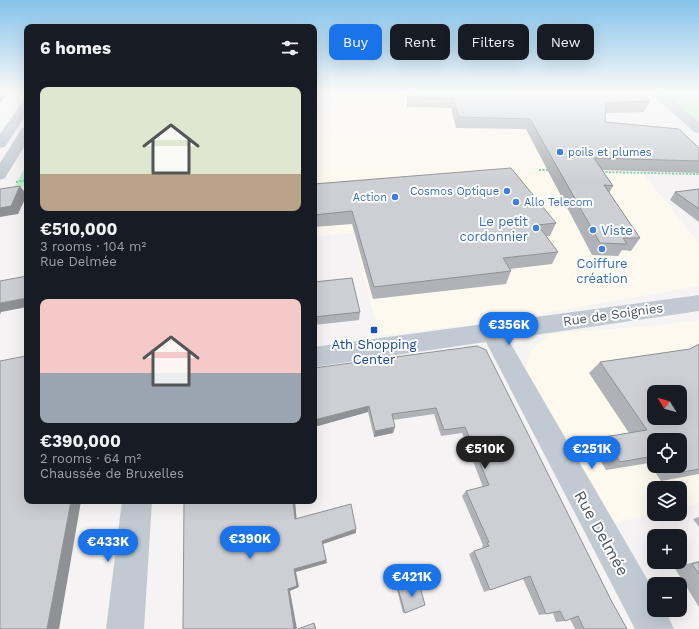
<!DOCTYPE html>
<html lang="en">
<head>
<meta charset="utf-8">
<style>
  :root { --surface:#171b24; --page:#242831; --text:#f1f3f6; --muted:#9ea1a6; --accent:#1a73e8 }
  body { margin:0; font-family:"Work Sans",sans-serif; background:var(--page); color:var(--text); height:100vh; display:flex; flex-direction:column; font-size:15px; white-space:nowrap }
  * { box-sizing:border-box; margin:0 }
  p { font-size:13px; color:var(--muted) }
  .icon { flex:none; width:22px; height:22px; fill:none; stroke:currentColor; stroke-width:2; stroke-linecap:round; stroke-linejoin:round }
  .map { position:relative; flex:1; overflow:hidden }
  .panel { position:absolute; left:24px; top:24px; width:293px; height:480px; display:flex; flex-direction:column; background:var(--surface); border-radius:8px; box-shadow:0 4px 16px #0002 }
  .panel>* { flex:none }
  .hud { position:absolute; left:329px; top:24px; width:310px; height:36px; display:flex; gap:8px }
  .needle { width:26px; rotate:307deg }
  .tools { position:absolute; left:647px; top:385px; display:grid; gap:8px }
  .tools a { display:grid; place-items:center; width:40px; height:40px; border-radius:8px; background:var(--surface); box-shadow:0 4px 16px #0002; font-size:20px }
  .price { position:absolute; translate:-50% -34px; padding:0 9px; border-radius:14px; background:var(--accent); color:#fff; font-size:13px; line-height:26px; filter:drop-shadow(0 1px 2px #0008) }
  .price::after { content:''; position:absolute; left:50%; top:24px; width:12px; height:9px; margin-left:-6px; background:inherit; clip-path:polygon(0 0,100% 0,50% 100%) }
  .price.active { background:#222; color:#fff }
  ul { padding:0; list-style:none }
  li { display:grid; align-content:center; gap:8px; height:212px; padding:0 16px }
  li span { display:grid; place-items:center; height:124px; border-radius:8px; color:#555 }
  li>.icon { margin-inline-start:auto }
  span .icon { width:72px; height:72px; fill:#fffc; stroke-width:1 }
  li b { font-size:17px }
  h2 { display:flex; justify-content:space-between; align-items:center; height:48px; padding:0 16px; font-size:17px }
  .tag { padding:0 14px; border-radius:8px; background:var(--surface); box-shadow:0 4px 16px #0002; font-size:14px; line-height:36px }
  .tag.active { background:var(--accent); color:#fff }
  .map>svg:first-child { display:block }
</style>
</head>
<body>
<div class="map">
<svg width="699" height="629" viewBox="0 0 699 629">
  <rect width="100%" height="100%" fill="#f5f3f3"/>
  <g fill="#fdf9ef" fill-rule="evenodd">
    <polygon points="336,92 578,92 699,243 699,286 488,323 379,336 353,233 314,237 314,110 338,109"/>
    <path d="M699,320V503L680,508V488H654V514L608,524L525,371L530,351L549,334L661,325ZM654,392H680V418H654ZM654,440H680V466H654Z"/>
  </g>
  <g fill="#c3f1d5">
    <polygon points="655,92 699,92 699,121 697,121"/>
    <polygon points="27,163 27,186 14,188"/>
  </g>
  <g fill="none" stroke-linecap="round" stroke-linejoin="round">
    <g stroke="#7ad0a6" stroke-width="2" stroke-dasharray="2 1.5" stroke-linecap="butt">
      <polyline points="539,170 549,170"/>
      <polyline points="602,172 699,174"/>
      <polyline points="16,182 27,180"/>
    </g>
    <g fill="#c1cad2" fill-rule="evenodd">
      <polygon points="650,92 662,92 699,122 699,133 694,132"/>
      <polygon points="27,100 27,113 5,147 0,148 0,134 23,101"/>
      <polygon points="27,127 27,142 5,178 0,180 0,163 22,128"/>
      <polygon points="699,295 699,311 508,339 654,591 654,610 665,610 674,629 635,629 486,342 314,367 314,347"/>
      <polygon points="122,501 152,501 144,629 106,629"/>
    </g>
  </g>
  <g fill="#b0b2b7" fill-rule="evenodd">
    <polygon points="407,92 641,92 650,101 644,112 605,113 605,122 699,148 699,173 602,170 613,186 609,193 640,238 631,251 622,250 618,256 592,255 526,129 456,128 451,108 407,107"/>
    <polygon points="314,184 556,223 550,236 546,236 558,252 552,264 510,269 511,271 506,284 373,299 352,224 314,227"/>
    <polygon points="699,189 699,222 670,200 675,192"/>
    <polygon points="314,282 360,312 359,320 314,325"/>
    <path d="M699,344V474L661,481L649,463L606,470L592,446L604,437L629,433L589,373L600,362L690,349ZM654,440L680,466H654Z"/>
    <polygon points="477,346 612,602 627,629 575,629 570,619 565,621 556,622 553,613 539,615 523,579 484,592 469,554 474,551 483,548 482,546 483,545 462,496 466,491 483,487 462,433 441,436 434,414 393,420 393,433 374,437 368,412 314,427"/>
    <polygon points="699,517 699,527 693,519"/>
    <polygon points="699,561 699,607 674,567"/>
    <polygon points="398,589 425,605 403,613 397,590"/>
  </g>
  <g fill="#909195">
    <polygon points="0,92 9,92 0,103"/>
    <polygon points="20,186 27,195 18,214 0,217 0,208"/>
    <polygon points="27,298 27,307 1,312 0,315 0,303"/>
    <polygon points="369,406 368,412 314,427 314,420"/>
    <polygon points="395,427 393,433 374,437 375,431"/>
    <polygon points="71,501 81,501 59,629 47,629"/>
    <polygon points="293,501 295,501 297,523 295,519"/>
    <polygon points="356,529 356,533 323,544 327,563 296,572 299,587 290,591 297,629 294,629 288,589 294,569 322,541"/>
    <polygon points="314,623 315,624 316,629 315,629"/>
  </g>
  <g fill="#cdcfd5" stroke="#909195" fill-rule="evenodd">
    <polygon points="408,92 641,92 650,101 606,103 605,122 679,129 699,148 699,161 594,158 613,186 604,185 640,238 623,238 627,244 600,243 530,119 459,117 453,98 408,97"/>
    <polygon points="511,168 556,223 538,225 558,252 503,258 511,271 374,287 352,211 314,215 314,184"/>
    <polygon points="20,186 11,206 0,208 0,189"/>
    <polygon points="699,189 699,209 675,192"/>
    <polygon points="27,276 27,298 0,303 0,281"/>
    <polygon points="352,278 360,312 314,317 314,282"/>
    <path d="M699,344V469L678,473L672,466H680V440H654V456L620,462L604,437L647,430L600,362L690,349ZM654,392H680V418H654Z"/>
    <polygon points="477,346 486,350 612,602 627,629 584,629 578,616 565,621 560,611 546,614 530,576 490,590 474,551 489,546 487,543 489,542 466,491 489,485 465,427 444,430 436,408 392,414 395,427 375,431 369,406 314,420 314,368"/>
    <polygon points="27,353 27,501 71,501 47,629 0,629 0,361 26,356"/>
    <polygon points="184,501 293,501 295,519 351,504 356,529 322,541 326,560 294,569 297,586 288,589 294,629 183,629"/>
    <polygon points="699,562 699,574 692,564"/>
    <polygon points="419,583 425,605 405,613 398,589"/>
    <polygon points="314,623 315,629 298,629"/>
  </g>
  <linearGradient id="sky" x2="0" y2="1"><stop stop-color="#85c3ea"/><stop offset="0.51" stop-color="#fafafa"/><stop offset="1" stop-color="#fafafa" stop-opacity="0"/></linearGradient>
  <rect width="699" height="181" fill="url(#sky)"/>
  <g fill="#3f7fe0" stroke="#fff" stroke-width="1.5">
    <circle cx="560" cy="152" r="4"/>
    <circle cx="507" cy="191" r="4"/>
    <circle cx="395" cy="197" r="4"/>
    <circle cx="516" cy="202" r="4"/>
    <circle cx="536" cy="228" r="4"/>
    <circle cx="593" cy="230" r="4"/>
    <circle cx="602" cy="249" r="4"/>
  </g>
  <rect fill="#1a4fb4" stroke="#fff" stroke-width="1.5" x="370" y="326" width="8" height="8" rx="2"/>
  <g text-anchor="middle" stroke-width="4" stroke-linejoin="round" paint-order="stroke">
    <g font-size="11" fill="#366cbe" stroke="#fff" text-anchor="start">
      <text x="568" y="156">poils et plumes</text>
      <text x="499" y="195" text-anchor="end">Cosmos Optique</text>
      <text x="387" y="201" text-anchor="end">Action</text>
      <text x="524" y="206">Allo Telecom</text>
    </g>
    <g font-size="13" fill="#366cbe" stroke="#fff" text-anchor="end">
      <text x="528" y="226">Le petit<tspan x="528" dy="15">cordonnier</tspan></text>
      <text x="601" y="235" text-anchor="start">Viste</text>
      <text x="602" y="268" text-anchor="middle">Coiffure<tspan x="602" dy="15">création</tspan></text>
    </g>
    <g font-size="13" fill="#4a5661" stroke="#fff">
      <text transform="translate(613 314) rotate(-8)" y="5">Rue de Soignies</text>
    </g>
    <g font-size="13" fill="#164399" stroke="#fff">
      <text x="374" y="349">Ath Shopping<tspan x="374" dy="15">Center</tspan></text>
    </g>
    <g font-size="16" fill="#4a5661" stroke="#fff">
      <text transform="translate(602 533) rotate(61)" y="6">Rue Delmée</text>
    </g>
  </g>
</svg>
<div class="tools">
<a><svg class="needle" viewBox="-14 -14 28 28"><path d="M0-13l5 13h-10z" fill="#e53935"/><path d="M0 13l5-13h-10z" fill="#9ea1a6"/></svg></a>
<a><svg class="icon" aria-label="locate" viewBox="0 0 24 24"><circle cx="12" cy="12" r="6"/><path d="M12 2v4M12 18v4M2 12h4M18 12h4"/></svg></a>
<a><svg class="icon" aria-label="layers" viewBox="0 0 24 24"><path d="M12 4l9 5-9 5-9-5zM3 14l9 5 9-5"/></svg></a>
<a>+</a>
<a>−</a>
</div>
<b class="price" style="left:509px;top:346px">€356K</b>
<b class="price active" style="left:485px;top:470px">€510K</b>
<b class="price" style="left:592px;top:470px">€251K</b>
<b class="price" style="left:250px;top:560px">€390K</b>
<b class="price" style="left:108px;top:563px">€433K</b>
<b class="price" style="left:412px;top:598px">€421K</b>
<div class="hud">
<a class="tag active">Buy</a>
<a class="tag">Rent</a>
<a class="tag">Filters</a>
<a class="tag">New</a>
</div>
<section class="panel">
<h2>6 homes<svg class="icon" aria-label="filters" viewBox="0 0 24 24"><path d="M4 7h16M4 17h16"/><circle cx="9" cy="7" r="2"/><circle cx="15" cy="17" r="2"/></svg></h2>
<ul>
<li><span style="background:linear-gradient(#dfe7d0 70%,#b9a48a 0)"><svg class="icon" aria-label="home" viewBox="0 0 24 24"><path d="M3 11l9-7 9 7M6 9v11h12V9"/></svg></span><div><b>€510,000</b><p>3 rooms · 104 m²</p><p>Rue Delmée</p></div></li>
<li><span style="background:linear-gradient(#f6c9c9 60%,#9aa5b1 0)"><svg class="icon" aria-label="home" viewBox="0 0 24 24"><path d="M3 11l9-7 9 7M6 9v11h12V9"/></svg></span><div><b>€390,000</b><p>2 rooms · 64 m²</p><p>Chaussée de Bruxelles</p></div></li>
</ul>
</section>
</div>
</body>
</html>
